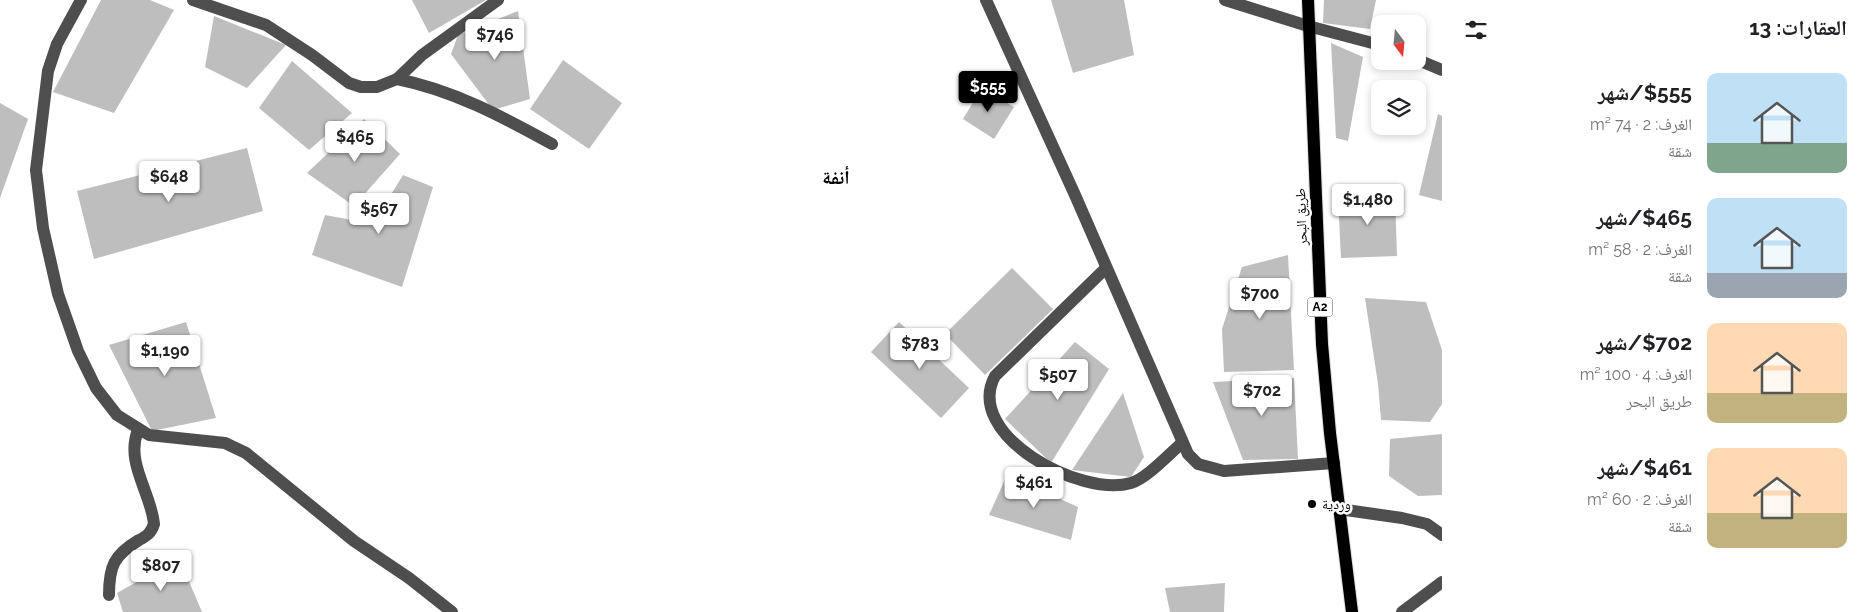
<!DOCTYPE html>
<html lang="ar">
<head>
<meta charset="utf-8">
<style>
  :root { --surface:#fff; --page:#f6f6f6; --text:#202124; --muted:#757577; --accent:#000 }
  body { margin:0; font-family:Raleway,"Noto Naskh Arabic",sans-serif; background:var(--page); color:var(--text); direction:rtl; height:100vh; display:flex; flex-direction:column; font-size:19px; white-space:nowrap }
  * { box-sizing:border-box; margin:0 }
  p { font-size:16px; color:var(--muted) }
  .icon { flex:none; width:28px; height:28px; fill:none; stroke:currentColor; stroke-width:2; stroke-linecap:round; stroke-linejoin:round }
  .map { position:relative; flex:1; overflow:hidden; direction:ltr }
  .sheet { display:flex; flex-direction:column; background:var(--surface); width:425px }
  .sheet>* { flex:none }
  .needle { width:32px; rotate:164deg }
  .tools { position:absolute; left:1371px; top:15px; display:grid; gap:10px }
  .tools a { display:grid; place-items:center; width:55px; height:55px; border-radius:10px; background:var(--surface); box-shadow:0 2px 8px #0003; font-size:25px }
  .price { position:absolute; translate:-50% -42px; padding:0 11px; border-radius:5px; background:#fff; color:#222; font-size:16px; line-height:32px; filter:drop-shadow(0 1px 2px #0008) }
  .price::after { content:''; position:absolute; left:50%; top:30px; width:15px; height:11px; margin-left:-8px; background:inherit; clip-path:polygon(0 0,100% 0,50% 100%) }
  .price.active { background:var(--accent); color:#fff }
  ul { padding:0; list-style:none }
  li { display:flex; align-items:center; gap:15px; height:125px; padding:0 20px }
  li span { display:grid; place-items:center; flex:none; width:140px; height:100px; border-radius:10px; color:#555 }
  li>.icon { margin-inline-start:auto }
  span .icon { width:60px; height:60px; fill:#fffc; stroke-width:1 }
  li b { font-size:21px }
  h2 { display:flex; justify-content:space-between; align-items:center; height:60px; padding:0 20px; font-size:21px }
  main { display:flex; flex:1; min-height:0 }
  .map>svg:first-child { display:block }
</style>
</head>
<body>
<main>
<section class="sheet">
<h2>العقارات: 13<svg class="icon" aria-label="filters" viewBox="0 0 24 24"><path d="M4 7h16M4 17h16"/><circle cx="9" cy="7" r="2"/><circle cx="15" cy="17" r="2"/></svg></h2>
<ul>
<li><span style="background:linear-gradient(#bfe0f5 70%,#7fa58c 0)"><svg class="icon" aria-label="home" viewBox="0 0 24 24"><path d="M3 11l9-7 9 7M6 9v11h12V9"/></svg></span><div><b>$555/شهر</b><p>الغرف: 2 · 74 m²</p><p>شقة</p></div></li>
<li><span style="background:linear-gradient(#bfe0f5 75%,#9aa5b1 0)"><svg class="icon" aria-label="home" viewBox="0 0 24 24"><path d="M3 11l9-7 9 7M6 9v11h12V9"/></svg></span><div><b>$465/شهر</b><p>الغرف: 2 · 58 m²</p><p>شقة</p></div></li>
<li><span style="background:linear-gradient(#ffd9b3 70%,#c2b280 0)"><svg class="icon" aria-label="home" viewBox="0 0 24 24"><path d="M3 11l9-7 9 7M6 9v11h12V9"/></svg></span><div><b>$702/شهر</b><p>الغرف: 4 · 100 m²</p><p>طريق البحر</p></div></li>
<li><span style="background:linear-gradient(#ffd9b3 65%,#c2b280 0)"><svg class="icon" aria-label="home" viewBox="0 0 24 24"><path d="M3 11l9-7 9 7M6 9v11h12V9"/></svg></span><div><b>$461/شهر</b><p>الغرف: 2 · 60 m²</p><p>شقة</p></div></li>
</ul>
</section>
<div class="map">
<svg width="1442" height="612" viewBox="0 0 1442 612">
  <rect width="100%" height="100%" fill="#fff"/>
  <g fill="#bebebe">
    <polygon points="101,0 150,0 174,10 114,113 53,92"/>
    <polygon points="412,0 486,0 429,33"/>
    <polygon points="1051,0 1124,0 1134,55 1073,73"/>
    <polygon points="1324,0 1376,0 1370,29 1323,23"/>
    <polygon points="518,11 530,99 493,110 451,54 458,35"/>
    <polygon points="214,16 286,45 247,88 205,67"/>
    <polygon points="1331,43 1363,57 1348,141 1336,138"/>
    <polygon points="563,60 622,103 589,149 530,109"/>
    <polygon points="292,61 352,113 309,150 259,108"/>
    <polygon points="982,88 1014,107 994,139 963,119"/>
    <polygon points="0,103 28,119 0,198"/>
    <polygon points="1438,114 1442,116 1442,201 1419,195"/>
    <polygon points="364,119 400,154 354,206 307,173"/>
    <polygon points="247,148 263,211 94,259 77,191"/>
    <polygon points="403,175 433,187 402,287 312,255 325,215 373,224"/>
    <polygon points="1395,195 1397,256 1341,258 1338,197"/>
    <polygon points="1288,255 1294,370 1224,372 1222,329 1242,267"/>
    <polygon points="1012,268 1053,309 985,375 945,334"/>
    <polygon points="1365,298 1426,302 1442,350 1442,404 1430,422 1381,420 1378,384"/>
    <polygon points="186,322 216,418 152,431 109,345"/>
    <polygon points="899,322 969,388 941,418 871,352"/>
    <polygon points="1075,342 1109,369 1051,463 1005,419"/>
    <polygon points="1294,378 1298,459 1243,460 1213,382"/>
    <polygon points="1123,393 1144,457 1131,477 1072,470"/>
    <polygon points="1442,434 1442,495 1418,496 1389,476 1390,439"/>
    <polygon points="1007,475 1078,507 1071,540 989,515"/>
    <polygon points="179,558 202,612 123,612 117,593"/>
    <polygon points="1225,583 1224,612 1170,612 1165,588"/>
  </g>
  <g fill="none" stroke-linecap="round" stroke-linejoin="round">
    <g stroke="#dbdbdb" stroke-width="14">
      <polyline id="major" points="1308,0 1322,344 1330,433 1352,612"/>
    </g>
    <g stroke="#4e4e4e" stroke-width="12">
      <polyline points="81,0 57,44 48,71 36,170 43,228 58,294 78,351 96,388 117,415 149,435 225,443 246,453 354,541 409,578 452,612"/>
      <polyline points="193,0 266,25 312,55 349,83 361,87 377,87 397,79 422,55 498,0"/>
      <polyline points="986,0 1075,195 1188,454 1198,464 1224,471 1334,463"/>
      <polyline points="1225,0 1308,26 1380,45"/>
      <polyline points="1418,60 1442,70"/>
      <path d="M397,79C453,90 503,117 552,144"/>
      <path d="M1106,268L995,376C963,435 1081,498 1131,483C1147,478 1168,455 1182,443"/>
      <polyline points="1339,509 1402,518 1427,524 1442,535"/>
      <path d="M109,595C109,566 114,555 139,540C147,536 151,533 154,524C151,492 125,463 138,430"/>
      <polyline points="1402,612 1442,582"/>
    </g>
    <use href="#major" stroke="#000" stroke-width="12"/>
  </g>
  <circle fill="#000" stroke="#fff" stroke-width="2" cx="1312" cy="504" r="5"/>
  <g text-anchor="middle" stroke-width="5" stroke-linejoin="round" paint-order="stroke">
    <rect fill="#fff" stroke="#4c4c4c" stroke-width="1" x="1307.5" y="297.5" width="25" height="19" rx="4"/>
    <g font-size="12" font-weight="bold" fill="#000">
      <text x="1320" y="311">A2</text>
    </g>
    <g font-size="14" fill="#000" stroke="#fff">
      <text transform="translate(1301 217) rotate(-92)" y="5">طريق البحر</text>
    </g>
    <g font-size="14" fill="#000" stroke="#fff" text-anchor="start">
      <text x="1322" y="509">وردية</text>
    </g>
    <g font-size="19" font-weight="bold" fill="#000" stroke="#fff">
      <text x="836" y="184">أنفة</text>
    </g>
  </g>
</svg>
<div class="tools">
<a><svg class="needle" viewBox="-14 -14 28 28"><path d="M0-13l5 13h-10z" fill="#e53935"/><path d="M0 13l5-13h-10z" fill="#757577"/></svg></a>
<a><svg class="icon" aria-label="layers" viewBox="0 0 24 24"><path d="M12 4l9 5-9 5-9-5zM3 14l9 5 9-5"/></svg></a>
</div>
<b class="price" style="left:495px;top:61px">$746</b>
<b class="price active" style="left:988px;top:113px">$555</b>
<b class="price" style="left:355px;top:163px">$465</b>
<b class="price" style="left:169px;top:203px">$648</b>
<b class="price" style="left:1368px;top:226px">$1,480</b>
<b class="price" style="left:379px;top:235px">$567</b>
<b class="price" style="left:1260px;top:320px">$700</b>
<b class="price" style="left:920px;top:370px">$783</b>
<b class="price" style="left:165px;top:377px">$1,190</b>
<b class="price" style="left:1058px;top:401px">$507</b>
<b class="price" style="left:1262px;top:417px">$702</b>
<b class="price" style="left:1034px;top:509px">$461</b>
<b class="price" style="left:161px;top:592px">$807</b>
</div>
</main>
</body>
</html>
